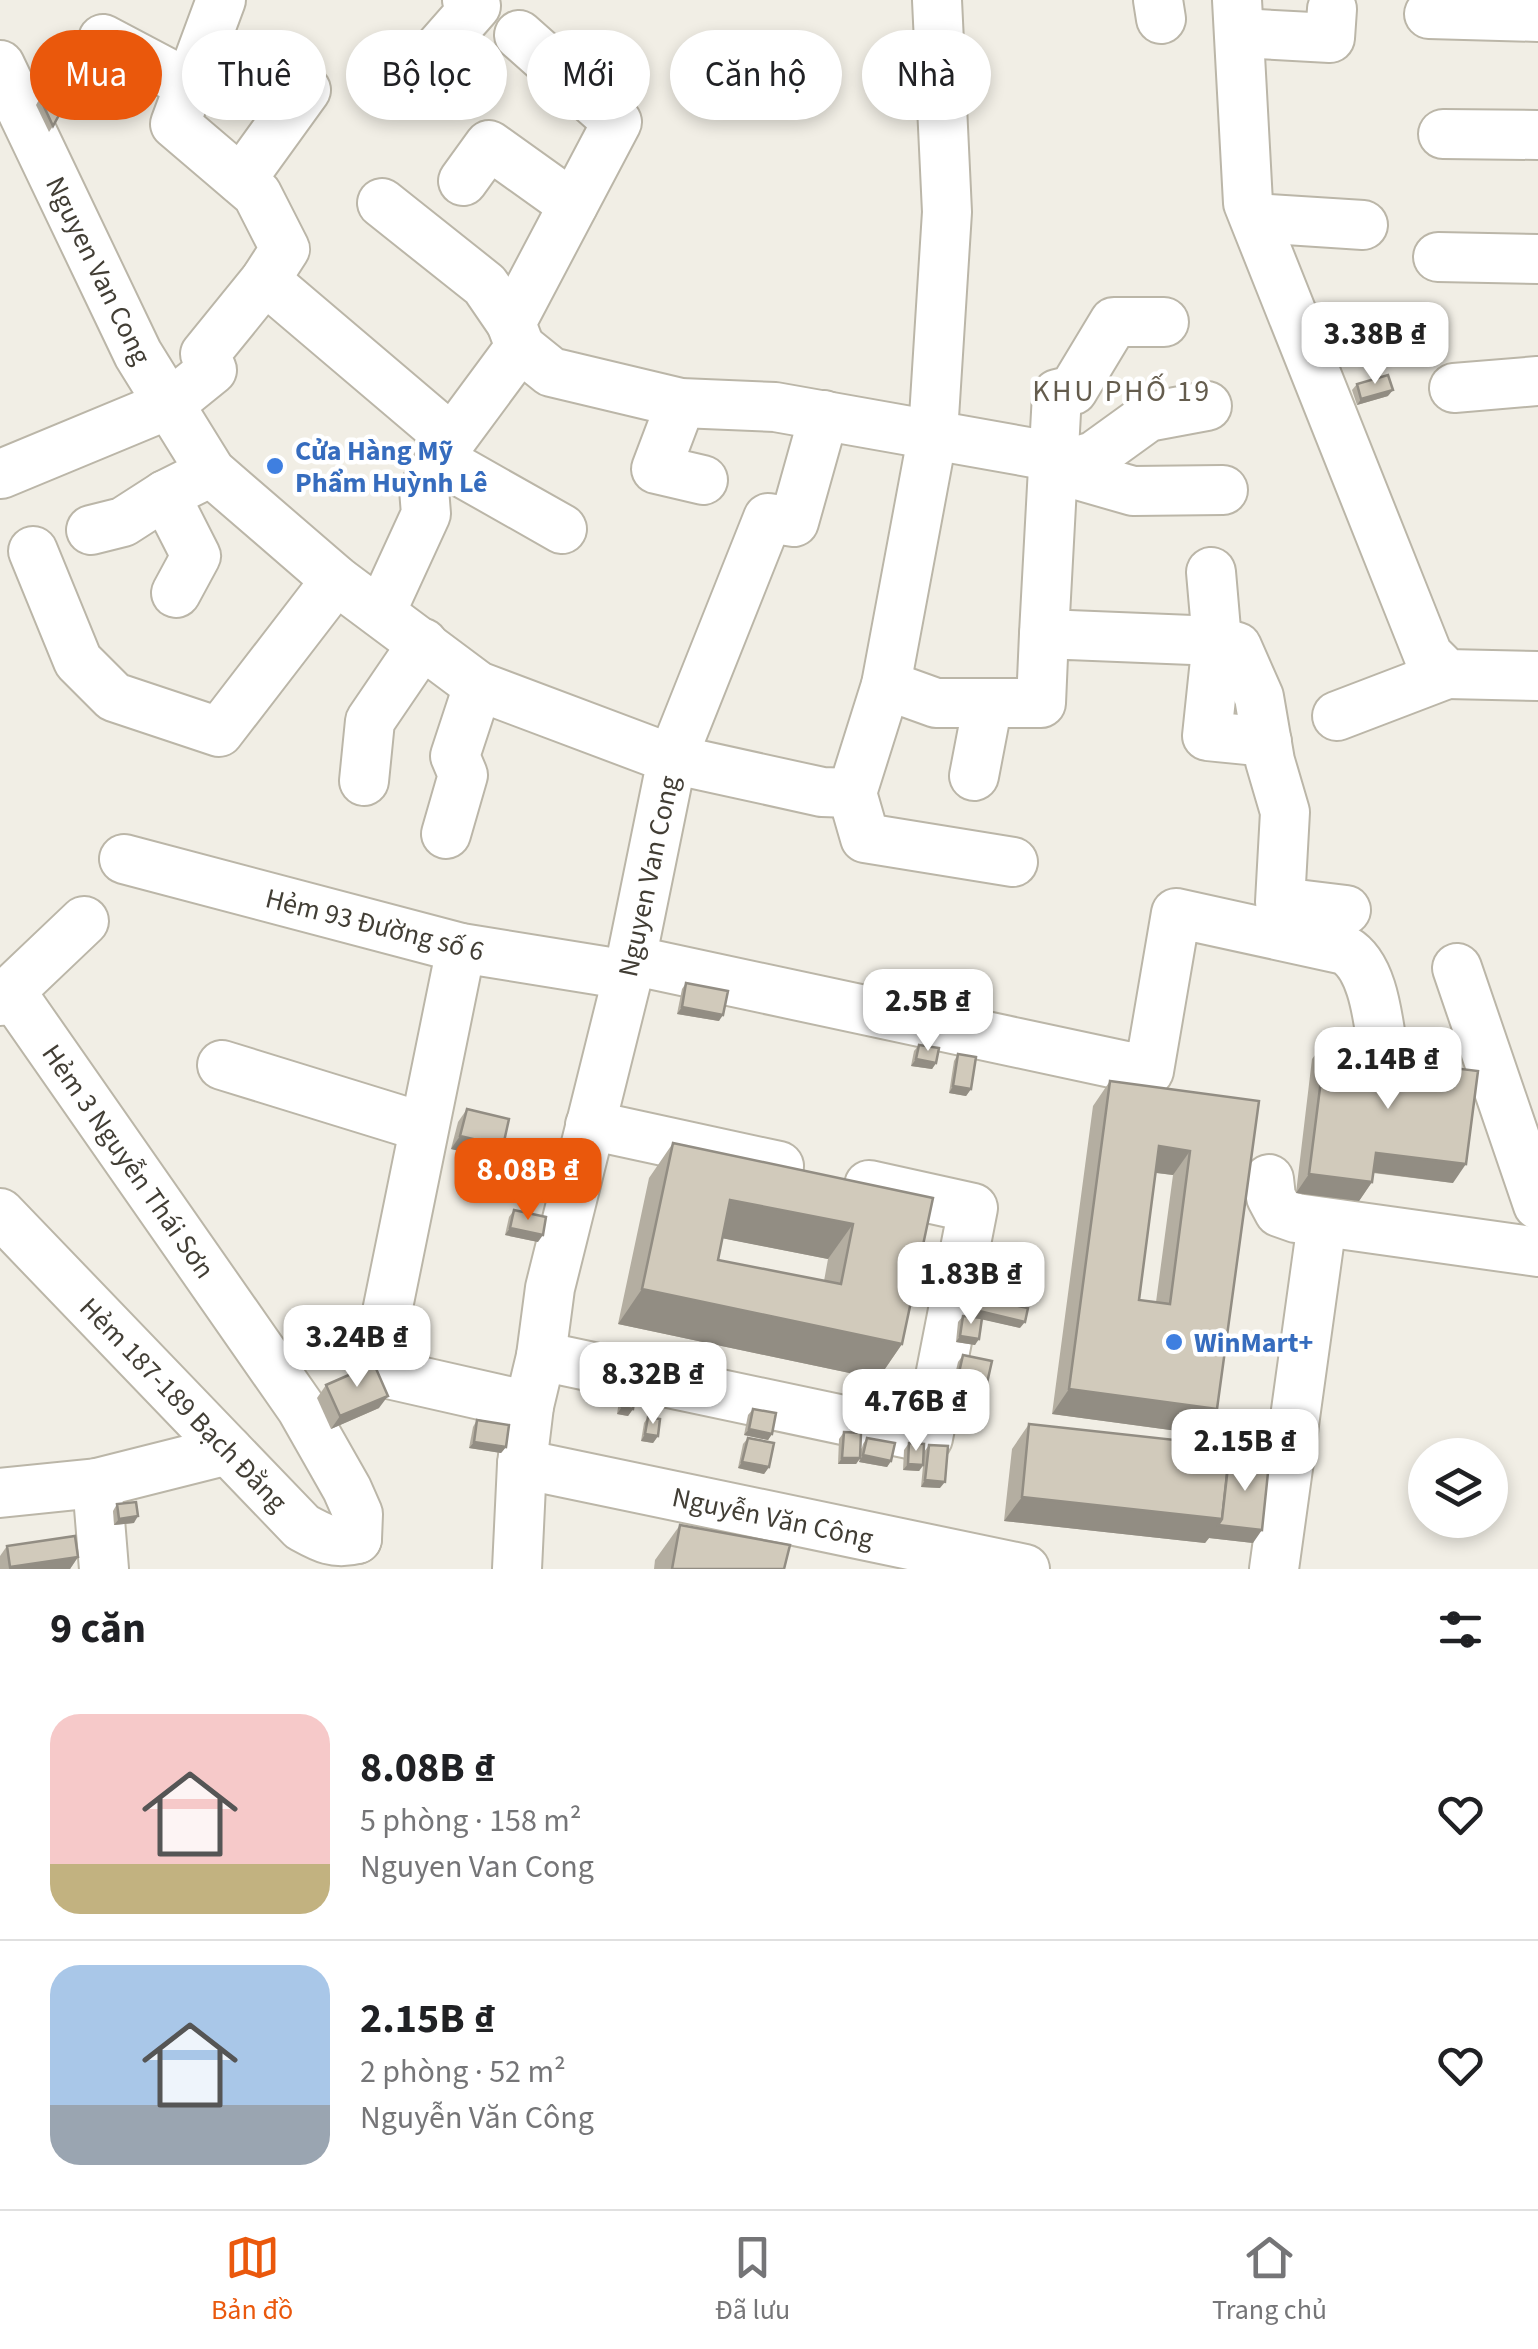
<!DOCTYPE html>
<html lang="vi">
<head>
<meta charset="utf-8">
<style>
  :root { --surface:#fff; --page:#f2f2f2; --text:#202124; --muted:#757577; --line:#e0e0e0; --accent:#ea580c }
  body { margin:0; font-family:"Source Sans 3",sans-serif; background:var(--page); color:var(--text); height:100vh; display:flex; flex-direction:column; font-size:38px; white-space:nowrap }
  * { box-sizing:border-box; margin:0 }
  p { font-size:32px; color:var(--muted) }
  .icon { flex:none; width:55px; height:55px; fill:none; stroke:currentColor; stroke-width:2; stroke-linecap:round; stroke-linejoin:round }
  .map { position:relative; height:1569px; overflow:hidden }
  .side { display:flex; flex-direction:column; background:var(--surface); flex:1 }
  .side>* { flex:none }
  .guide { position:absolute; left:30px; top:30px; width:1000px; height:90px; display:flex; gap:20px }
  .buttons { position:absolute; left:1408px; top:1438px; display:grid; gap:20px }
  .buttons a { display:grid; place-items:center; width:100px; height:100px; border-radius:50%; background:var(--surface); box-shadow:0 5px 15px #0003; font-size:50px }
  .price { position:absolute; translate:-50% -85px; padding:0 22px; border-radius:20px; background:#fff; color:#222; font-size:32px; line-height:65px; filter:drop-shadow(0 2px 5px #0008) }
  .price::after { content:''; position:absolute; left:50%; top:60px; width:30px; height:22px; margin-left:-15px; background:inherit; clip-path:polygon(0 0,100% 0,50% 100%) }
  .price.active { background:var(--accent); color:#fff }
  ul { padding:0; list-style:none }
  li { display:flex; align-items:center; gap:30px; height:250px; padding:0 50px }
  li+li { border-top:2px solid var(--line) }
  li span { display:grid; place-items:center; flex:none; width:280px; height:200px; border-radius:30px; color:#555 }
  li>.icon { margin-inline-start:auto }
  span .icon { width:120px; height:120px; fill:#fffc; stroke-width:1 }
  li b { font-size:42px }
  h2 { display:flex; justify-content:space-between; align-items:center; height:120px; padding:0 50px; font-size:42px }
  .chip { padding:0 35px; border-radius:45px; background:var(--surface); box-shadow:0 5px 15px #0003; font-size:35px; line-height:90px }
  .chip.active { background:var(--accent); color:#fff }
  .tab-bar { display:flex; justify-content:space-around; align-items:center; height:140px; border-top:2px solid var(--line); background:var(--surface); font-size:28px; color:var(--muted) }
  .tab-bar a { display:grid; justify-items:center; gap:5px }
  .tab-bar .active { color:var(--accent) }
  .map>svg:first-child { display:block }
</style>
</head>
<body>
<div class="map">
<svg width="1538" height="1569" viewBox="0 0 1538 1569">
  <rect width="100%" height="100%" fill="#f1eee5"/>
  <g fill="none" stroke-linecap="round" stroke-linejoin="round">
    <g stroke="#bbb6a8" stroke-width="52">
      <g id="minor">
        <polyline points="1158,0 1161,19"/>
        <polyline points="1237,0 1248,203 1428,655 1447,674 1538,676"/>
        <polyline points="1429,14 1538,17"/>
        <polyline points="1239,33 1330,38 1332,9"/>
        <polyline points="103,39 190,85"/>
        <polyline points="0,65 138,354 211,472 336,580 478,686 672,759 628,975 550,1288 541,1356 529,1406 522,1464 517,1569"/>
        <polyline points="403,89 476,6 467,0"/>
        <polyline points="1443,134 1538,135"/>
        <polyline points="241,180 306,90"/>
        <polyline points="463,181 489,145 573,205"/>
        <polyline points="382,203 485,285 511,323"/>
        <polyline points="1255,218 1363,225"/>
        <polyline points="1438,257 1538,259"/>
        <polyline points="265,280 452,439"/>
        <polyline points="520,347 551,372 681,403 775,407 1045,455 1053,468 1133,491 1223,490"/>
        <polyline points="1454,388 1538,381"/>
        <polyline points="681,403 656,469 703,480"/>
        <polyline points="824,415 794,522 768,518 672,759 822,792 852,793"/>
        <polyline points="440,460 562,529"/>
        <polyline points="1053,468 1094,456 1148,417 1207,406"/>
        <polyline points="1,474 170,404 212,370 205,354 265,280 285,249 257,194 175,124 221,0"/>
        <polyline points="165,495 196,556 176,593"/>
        <polyline points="91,530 123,522 165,495 211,472"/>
        <polyline points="33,551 78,661 114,697 219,732 336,580"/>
        <polyline points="1211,572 1217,641 1207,736 1267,742"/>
        <polyline points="381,612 426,514 424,489 452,439 520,347 511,323 617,122 519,35"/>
        <polyline points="1044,634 1057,394 1073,390 1114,322 1164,322"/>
        <polyline points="886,685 936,703 1041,703 1044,634 1217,641 1237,647 1259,697 1270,761 1285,812 1280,902 1346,910"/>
        <polyline points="1337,716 1447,674"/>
        <polyline points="974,776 988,703"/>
        <polyline points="364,781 370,721 423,643"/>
        <polyline points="852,793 886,685 933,433 947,212 937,0"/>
        <polyline points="852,793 865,838 1013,862"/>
        <polyline points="446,834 463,775 455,756 478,686"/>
        <polyline points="124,859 461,948 628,975"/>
        <polyline points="461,948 375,1371 529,1406"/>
        <path d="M631,960L1149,1071L1176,913L1345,950C1374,967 1378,1021 1383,1051"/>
        <polyline points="1457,968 1538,1205"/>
        <polyline points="11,992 301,1408 347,1489 358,1514 357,1539"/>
        <polyline points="0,1001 84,921"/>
        <polyline points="222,1065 423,1127"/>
        <polyline points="590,1125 779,1166"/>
        <polyline points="1269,1179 1271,1197 1279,1212 1296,1218 1538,1252"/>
        <path d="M0,1213L302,1527C322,1538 334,1545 357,1539"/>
        <polyline points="541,1356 928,1438 973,1208 869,1185"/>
        <polyline points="522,1464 1025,1569"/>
        <polyline points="97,1483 104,1569"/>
        <polyline points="0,1493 97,1483 228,1450"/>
        <polyline points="1274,1569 1322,1223"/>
      </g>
    </g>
    <use href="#minor" stroke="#fff" stroke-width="48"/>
  </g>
  <g fill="#b4aea1" fill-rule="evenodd">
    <polygon points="40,98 53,126 49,132 36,105"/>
    <polygon points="1357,384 1388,396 1357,405 1352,390"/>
    <polygon points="686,983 719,1021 677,1014 682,989"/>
    <polygon points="1326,1041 1388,1060 1453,1183 1373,1173 1372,1182 1359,1201 1296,1193 1312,1059"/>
    <polygon points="919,1045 936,1063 932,1069 911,1066 914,1051"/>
    <polygon points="958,1054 971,1089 966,1096 949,1093 954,1061"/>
    <path d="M1110,1081L1259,1101L1200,1434L1052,1414L1093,1106ZM1156,1173L1173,1175L1156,1302L1139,1300Z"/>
    <polygon points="467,1109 503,1146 494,1159 451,1149 458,1122"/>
    <path d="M673,1143L933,1198L902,1344L878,1379L618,1324L649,1178ZM722,1238L828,1259L824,1281L718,1260Z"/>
    <polygon points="514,1210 538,1242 505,1235 509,1217"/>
    <polygon points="978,1297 1020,1328 982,1319 975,1345 956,1342 958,1322 963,1316 971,1317 974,1304"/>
    <polygon points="963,1355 982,1390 953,1383 958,1362"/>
    <polygon points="626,1382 633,1409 628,1416 617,1414 621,1388"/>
    <polygon points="326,1385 379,1408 331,1429 317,1398"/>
    <polygon points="753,1409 772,1434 768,1440 744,1435 748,1415"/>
    <polygon points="648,1417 658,1436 653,1443 641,1441 644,1423"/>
    <polygon points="477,1420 506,1447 501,1453 469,1448 473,1427"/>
    <polygon points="1029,1424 1229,1458 1253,1543 1209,1538 1205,1543 1004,1521 1012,1449"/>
    <polygon points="844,1432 860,1455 863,1444 867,1438 891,1461 887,1467 859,1462 860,1459 856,1464 838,1464 839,1439"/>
    <polygon points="748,1438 769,1467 764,1474 738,1468 743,1444"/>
    <polygon points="909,1443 924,1452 929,1445 940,1488 921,1487 923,1466 919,1471 903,1470 904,1450"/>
    <polygon points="117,1504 134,1523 114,1525 113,1511"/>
    <polygon points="680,1525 784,1569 654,1569 655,1560"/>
    <polygon points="7,1546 78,1557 70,1569 0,1569 0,1556"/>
  </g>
  <g fill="#928d83">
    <polygon points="1393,390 1388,396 1357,405 1361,399"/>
    <polygon points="682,1007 723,1015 719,1021 677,1014"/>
    <polygon points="916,1059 936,1063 932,1069 911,1066"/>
    <polygon points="953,1086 971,1089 966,1096 949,1093"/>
    <polygon points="460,1136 503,1146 494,1159 451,1149"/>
    <polygon points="1159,1146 1190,1151 1173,1175 1142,1171"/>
    <polygon points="1376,1153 1466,1164 1453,1183 1362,1171"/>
    <polygon points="1309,1174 1372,1182 1359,1201 1296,1193"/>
    <polygon points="730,1200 853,1224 828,1259 706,1235"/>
    <polygon points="510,1228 543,1235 538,1242 505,1235"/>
    <polygon points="642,1289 902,1344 878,1379 618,1324"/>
    <polygon points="975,1310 1025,1322 1020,1328 971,1317"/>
    <polygon points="960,1336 979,1339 975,1345 956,1342"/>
    <polygon points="958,1377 987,1383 982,1390 953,1383"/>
    <polygon points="1069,1389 1217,1409 1200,1434 1052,1414"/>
    <polygon points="388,1396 379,1408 331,1429 340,1416"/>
    <polygon points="622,1407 633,1409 628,1416 617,1414"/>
    <polygon points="749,1429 772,1434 768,1440 744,1435"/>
    <polygon points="645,1434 658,1436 653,1443 641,1441"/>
    <polygon points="474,1442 506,1447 501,1453 469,1448"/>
    <polygon points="863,1455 891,1461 887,1467 859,1462"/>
    <polygon points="842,1458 860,1458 856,1464 838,1464"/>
    <polygon points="742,1462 769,1467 764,1474 738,1468"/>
    <polygon points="908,1464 923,1465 919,1471 903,1470"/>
    <polygon points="925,1480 945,1482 940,1488 921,1487"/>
    <polygon points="1022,1497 1222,1519 1262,1530 1253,1543 1209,1538 1205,1543 1004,1521"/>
    <polygon points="138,1516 134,1523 114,1525 119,1519"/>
    <polygon points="78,1557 70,1569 9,1569 10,1567"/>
  </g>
  <g fill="#d1cabb" stroke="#928d83" stroke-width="2.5" fill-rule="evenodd">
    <polygon points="40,98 65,104 53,126"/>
    <polygon points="1388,375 1393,390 1361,399 1357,384"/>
    <polygon points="686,983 728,991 723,1015 682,1007"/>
    <polygon points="1326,1041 1389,1049 1388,1060 1478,1071 1466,1164 1376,1153 1372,1182 1309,1174"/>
    <polygon points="919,1045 939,1048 936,1063 916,1059"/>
    <polygon points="958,1054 976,1057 971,1089 953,1086"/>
    <path d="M1110,1081L1259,1101L1217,1409L1069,1389ZM1159,1146L1190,1151L1170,1304L1139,1300Z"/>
    <polygon points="467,1109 509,1119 503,1146 460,1136"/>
    <path d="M673,1143L933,1198L902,1344L642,1289ZM730,1200L853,1224L841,1284L718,1260Z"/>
    <polygon points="514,1210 546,1217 543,1235 510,1228"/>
    <polygon points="978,1297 1028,1308 1025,1322 975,1310"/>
    <polygon points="963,1316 982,1318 979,1339 960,1336"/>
    <polygon points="963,1355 992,1361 987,1383 958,1377"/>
    <polygon points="374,1364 388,1396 340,1416 326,1385"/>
    <polygon points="626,1382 637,1384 633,1409 622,1407"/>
    <polygon points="753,1409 776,1413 772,1434 749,1429"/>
    <polygon points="648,1417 660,1419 658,1436 645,1434"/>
    <polygon points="477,1420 509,1425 506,1447 474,1442"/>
    <polygon points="1029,1424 1230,1446 1222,1519 1022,1497"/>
    <polygon points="844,1432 861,1433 860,1458 842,1458"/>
    <polygon points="748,1438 774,1443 769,1467 742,1462"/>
    <polygon points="867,1438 895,1443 891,1461 863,1455"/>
    <polygon points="909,1443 924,1444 923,1465 908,1464"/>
    <polygon points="929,1445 948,1446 945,1482 925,1480"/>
    <polygon points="1229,1458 1269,1463 1262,1530 1218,1525 1222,1519"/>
    <polygon points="136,1502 138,1516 119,1519 117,1504"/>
    <polygon points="680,1525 790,1545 784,1569 672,1569"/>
    <polygon points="75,1536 78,1557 10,1567 7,1546"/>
  </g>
  <g fill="#3f7fe0" stroke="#fff" stroke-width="4">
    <circle cx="275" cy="466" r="10"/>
    <circle cx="1174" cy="1342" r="10"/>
  </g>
  <g text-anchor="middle" stroke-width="9" stroke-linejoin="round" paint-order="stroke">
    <g font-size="28" fill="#423e35" stroke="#fff">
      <text transform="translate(99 270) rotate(64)" y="10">Nguyen Van Cong</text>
      <text transform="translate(648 876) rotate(-78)" y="10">Nguyen Van Cong</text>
      <text transform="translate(375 924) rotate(14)" y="10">Hẻm 93 Đường số 6</text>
      <text transform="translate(129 1161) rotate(55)" y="10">Hẻm 3 Nguyễn Thái Sơn</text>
      <text transform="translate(184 1404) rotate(46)" y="10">Hẻm 187-189 Bạch Đằng</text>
      <text transform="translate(773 1517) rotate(12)" y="10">Nguyễn Văn Công</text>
    </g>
    <g font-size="28" font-weight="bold" fill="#366cbe" stroke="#fff" text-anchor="start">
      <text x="295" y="460">Cửa Hàng Mỹ<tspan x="295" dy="32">Phẩm Huỳnh Lê</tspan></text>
      <text x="1194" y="1352">WinMart+</text>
    </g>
    <g font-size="30" letter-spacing="2.5" fill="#645c4d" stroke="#fff">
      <text x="1122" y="401">KHU PHỐ 19</text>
    </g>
  </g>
</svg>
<div class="buttons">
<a><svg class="icon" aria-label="layers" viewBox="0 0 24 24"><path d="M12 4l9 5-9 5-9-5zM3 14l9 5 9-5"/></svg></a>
</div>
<b class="price" style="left:1375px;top:387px">3.38B ₫</b>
<b class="price" style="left:928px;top:1054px">2.5B ₫</b>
<b class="price" style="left:1388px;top:1112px">2.14B ₫</b>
<b class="price active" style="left:528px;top:1223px">8.08B ₫</b>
<b class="price" style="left:971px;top:1327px">1.83B ₫</b>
<b class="price" style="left:357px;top:1390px">3.24B ₫</b>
<b class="price" style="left:653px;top:1427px">8.32B ₫</b>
<b class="price" style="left:916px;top:1454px">4.76B ₫</b>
<b class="price" style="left:1245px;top:1494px">2.15B ₫</b>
<div class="guide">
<a class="chip active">Mua</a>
<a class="chip">Thuê</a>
<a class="chip">Bộ lọc</a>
<a class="chip">Mới</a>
<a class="chip">Căn hộ</a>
<a class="chip">Nhà</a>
</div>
</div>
<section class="side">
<h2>9 căn<svg class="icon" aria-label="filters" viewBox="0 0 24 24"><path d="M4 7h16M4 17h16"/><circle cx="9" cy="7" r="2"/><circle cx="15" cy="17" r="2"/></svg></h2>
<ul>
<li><span style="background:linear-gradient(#f6c9c9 75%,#c2b280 0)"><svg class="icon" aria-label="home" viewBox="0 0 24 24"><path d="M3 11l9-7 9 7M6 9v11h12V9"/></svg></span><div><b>8.08B ₫</b><p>5 phòng · 158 m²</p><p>Nguyen Van Cong</p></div><svg class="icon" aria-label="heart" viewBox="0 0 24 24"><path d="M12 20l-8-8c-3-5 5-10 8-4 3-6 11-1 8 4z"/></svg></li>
<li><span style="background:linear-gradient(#a9c7e8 70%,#9aa5b1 0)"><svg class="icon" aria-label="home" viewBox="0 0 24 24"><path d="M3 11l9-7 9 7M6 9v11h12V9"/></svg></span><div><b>2.15B ₫</b><p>2 phòng · 52 m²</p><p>Nguyễn Văn Công</p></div><svg class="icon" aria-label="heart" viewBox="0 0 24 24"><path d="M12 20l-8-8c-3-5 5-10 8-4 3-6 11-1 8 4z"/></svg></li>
</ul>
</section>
<nav class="tab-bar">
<a class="active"><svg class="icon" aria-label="map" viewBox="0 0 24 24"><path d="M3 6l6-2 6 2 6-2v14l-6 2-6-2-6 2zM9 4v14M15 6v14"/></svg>Bản đồ</a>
<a><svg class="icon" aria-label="saved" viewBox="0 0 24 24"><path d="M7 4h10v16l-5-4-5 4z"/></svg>Đã lưu</a>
<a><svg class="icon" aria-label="home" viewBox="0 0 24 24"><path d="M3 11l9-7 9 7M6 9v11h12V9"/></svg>Trang chủ</a>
</nav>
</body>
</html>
